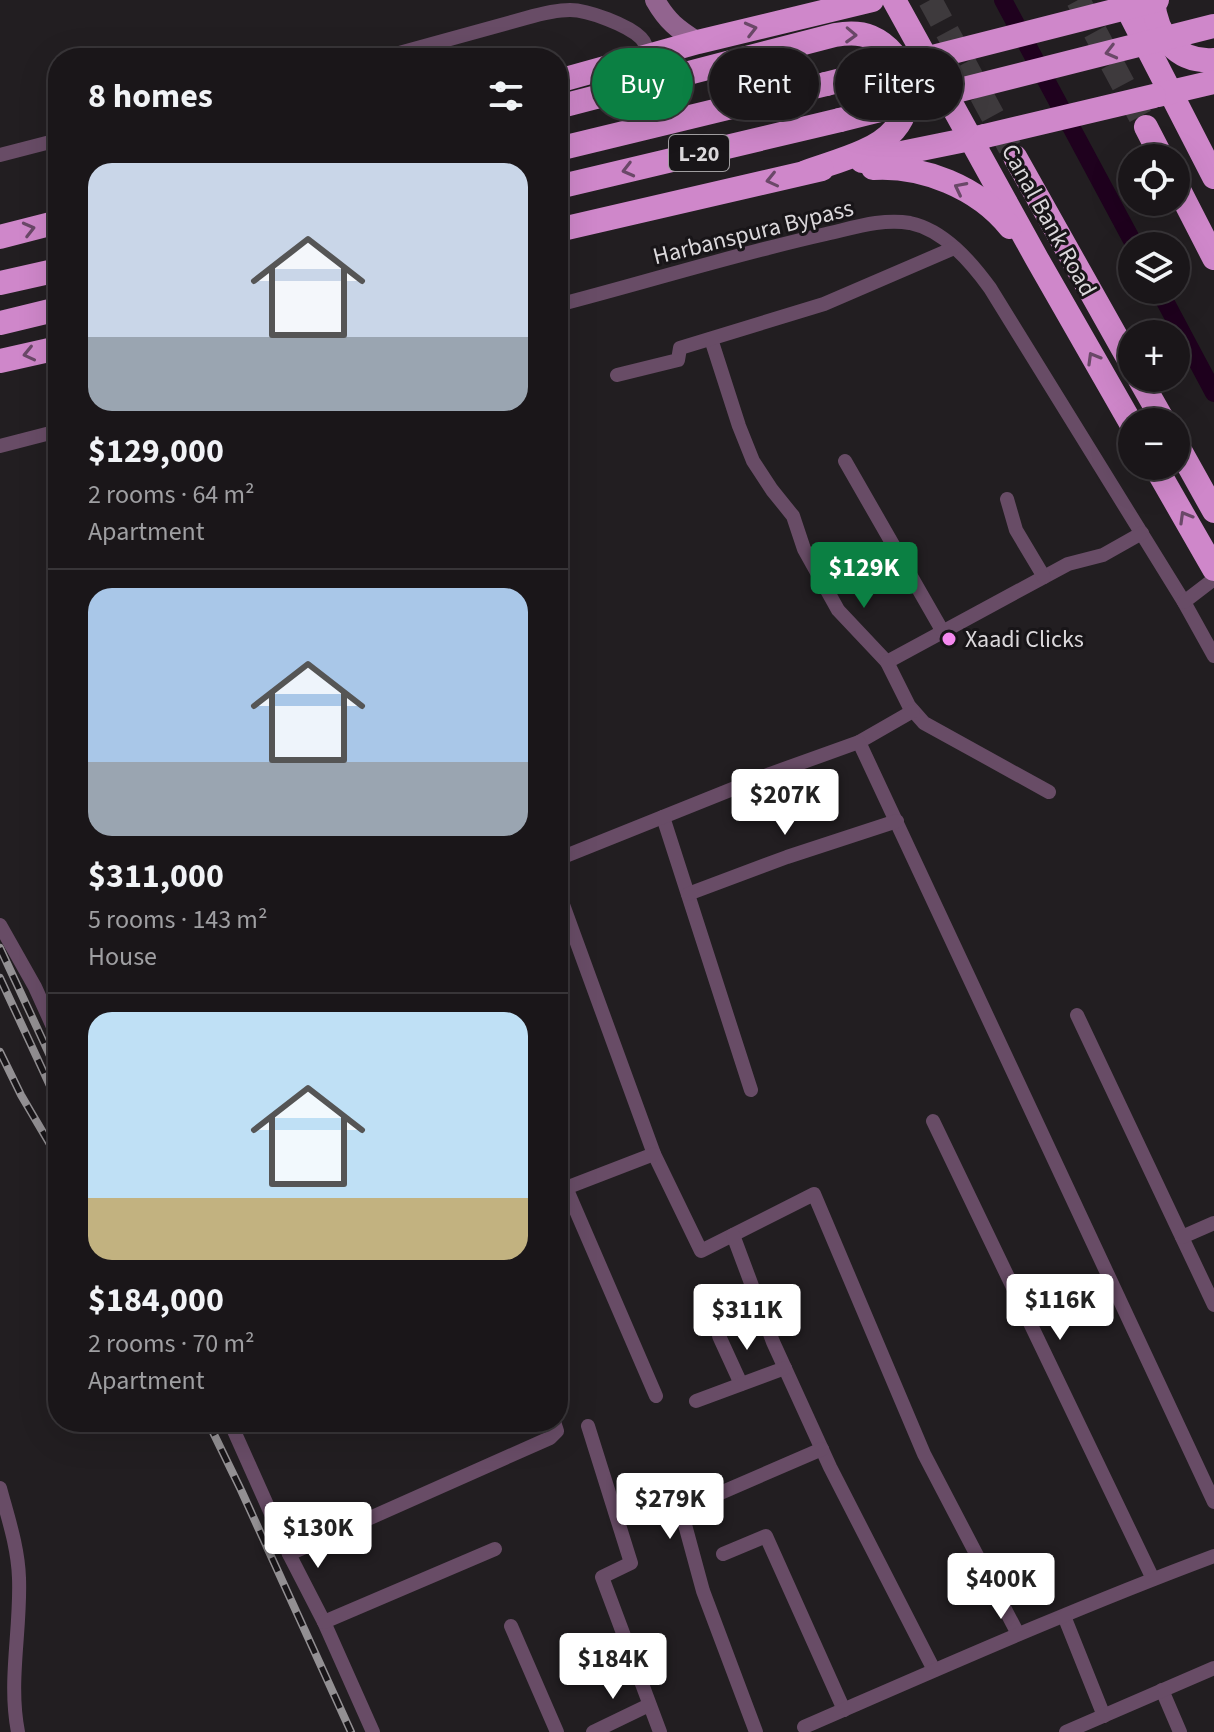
<!DOCTYPE html>
<html lang="en">
<head>
<meta charset="utf-8">
<style>
  :root { --surface:#1a1619; --page:#272326; --text:#f1f3f6; --muted:#9f9fa2; --line:#383538; --accent:#0b8043 }
  body { margin:0; font-family:"Source Sans 3",sans-serif; background:var(--page); color:var(--text); height:100vh; display:flex; flex-direction:column; font-size:30px; white-space:nowrap }
  * { box-sizing:border-box; margin:0 }
  p { font-size:26px; color:var(--muted) }
  .icon { flex:none; width:44px; height:44px; fill:none; stroke:currentColor; stroke-width:2; stroke-linecap:round; stroke-linejoin:round }
  .map { position:relative; flex:1; overflow:hidden }
  .drawer { position:absolute; left:48px; top:48px; width:520px; height:1384px; display:flex; flex-direction:column; background:var(--surface); border-radius:32px; box-shadow:0 8px 32px #0002,0 0 0 2px var(--line) }
  .drawer>* { flex:none }
  .hud { position:absolute; left:592px; top:48px; width:502px; height:72px; display:flex; gap:16px }
  .controls { position:absolute; left:1118px; top:144px; display:grid; gap:16px }
  .controls a { display:grid; place-items:center; width:72px; height:72px; border-radius:50%; background:var(--surface); box-shadow:0 8px 32px #0002,0 0 0 2px var(--line); font-size:40px }
  .price { position:absolute; translate:-50% -68px; padding:0 18px; border-radius:8px; background:#fff; color:#222; font-size:26px; line-height:52px; filter:drop-shadow(0 2px 4px #0008) }
  .price::after { content:''; position:absolute; left:50%; top:48px; width:24px; height:18px; margin-left:-12px; background:inherit; clip-path:polygon(0 0,100% 0,50% 100%) }
  .price.selected { background:var(--accent); color:#fff }
  ul { padding:0; list-style:none }
  li { display:grid; align-content:center; gap:16px; height:424px; padding:0 40px }
  li+li { border-top:2px solid var(--line) }
  li span { display:grid; place-items:center; height:248px; border-radius:24px; color:#555 }
  li>.icon { margin-inline-start:auto }
  span .icon { width:144px; height:144px; fill:#fffc; stroke-width:1 }
  li b { font-size:34px }
  h2 { display:flex; justify-content:space-between; align-items:center; height:96px; padding:0 40px; font-size:34px }
  .tag { padding:0 28px; border-radius:36px; background:var(--surface); box-shadow:0 8px 32px #0002,0 0 0 2px var(--line); font-size:28px; line-height:72px }
  .tag.selected { background:var(--accent); color:#fff }
  .map>svg:first-child { display:block }
</style>
</head>
<body>
<div class="map">
<svg width="1214" height="1732" viewBox="0 0 1214 1732">
  <rect width="100%" height="100%" fill="#221e21"/>
  <g fill="none" stroke-linecap="round" stroke-linejoin="round">
    <g stroke="#1f011e" stroke-width="18">
      <polyline points="1003,0 1135,246"/>
      <polyline points="1159,290 1214,393"/>
    </g>
    <g stroke="#3e3a3d" stroke-width="24" stroke-dasharray="24 12" stroke-linecap="butt">
      <polyline points="930,0 1015,157"/>
      <polyline points="1078,0 1146,127"/>
    </g>
    <g stroke="#684c66" stroke-width="14">
      <path d="M381,58L526,18C540,14 555,10 570,10C588,10 628,25 641,38C646,43 647,49 648,56"/>
      <polyline points="0,155 58,140"/>
      <path d="M558,305C647,282 736,254 826,234C853,228 882,218 910,223C944,230 971,262 990,288L1184,602L1214,656"/>
      <polyline points="711,339 739,426 753,461 772,490 793,516 804,549 838,610 887,662 1068,564 1103,555 1142,533"/>
      <polyline points="617,375 678,360 680,348 824,304 954,248"/>
      <polyline points="0,446 58,431"/>
      <polyline points="845,461 943,632"/>
      <polyline points="1007,499 1016,530 1044,577"/>
      <polyline points="1184,602 1214,579"/>
      <polyline points="887,662 909,706 924,723 1049,792"/>
      <polyline points="859,742 913,711"/>
      <polyline points="663,817 751,1090"/>
      <polyline points="558,859 770,774 859,742 1214,1502"/>
      <polyline points="558,891 654,1154 701,1251 814,1194 924,1454 1018,1634"/>
      <polyline points="688,894 787,857 897,821"/>
      <polyline points="0,925 35,987 58,1038"/>
      <polyline points="1077,1015 1214,1305"/>
      <polyline points="933,1121 1153,1579"/>
      <polyline points="558,1169 656,1396"/>
      <polyline points="558,1191 654,1154"/>
      <polyline points="733,1235 773,1342 830,1467 934,1670"/>
      <polyline points="1182,1237 1214,1223"/>
      <polyline points="719,1336 741,1384"/>
      <polyline points="696,1401 785,1368"/>
      <polyline points="230,1422 289,1554 324,1622 373,1732"/>
      <polyline points="588,1426 631,1563 602,1577 660,1732"/>
      <path d="M0,1488C8,1518 18,1547 19,1578C21,1630 8,1681 18,1732"/>
      <polyline points="289,1554 550,1438 557,1431 554,1422"/>
      <polyline points="723,1554 766,1536 844,1710"/>
      <polyline points="1064,1616 1104,1716"/>
      <polyline points="324,1622 495,1549"/>
      <polyline points="511,1626 557,1732"/>
      <polyline points="1162,1690 1180,1732"/>
      <path d="M804,1727C940,1668 1075,1608 1214,1556"/>
      <polyline points="593,1732 649,1705"/>
      <polyline points="756,1732 703,1591 681,1510 822,1449"/>
      <polyline points="1066,1732 1214,1668"/>
    </g>
    <path stroke="#92648f" stroke-width="20" d="M655,0C667,21 677,29 698,42"/>
    <g stroke="#cf87ca" stroke-width="24">
      <polyline points="894,0 1037,259 1132,425"/>
      <polyline points="1123,0 1214,177"/>
      <path d="M1153,0C1156,35 1176,63 1214,60"/>
      <polyline points="558,81 698,42 872,0"/>
      <polyline points="1158,95 1214,82"/>
      <path d="M558,107L835,35C847,33 859,32 871,37C906,52 920,100 894,130C876,152 833,162 806,172"/>
      <polyline points="1146,127 1162,158"/>
      <polyline points="558,149 826,84"/>
      <polyline points="1015,157 1132,365"/>
      <polyline points="862,161 985,136"/>
      <path d="M873,168C922,165 978,187 1010,227"/>
      <polyline points="1176,184 1214,258"/>
      <polyline points="558,187 840,120"/>
      <polyline points="558,230 822,169"/>
      <polyline points="0,237 58,222"/>
      <polyline points="0,283 58,270"/>
      <polyline points="0,323 58,309"/>
      <polyline points="0,361 58,348"/>
      <polyline points="1139,378 1164,422"/>
      <polyline points="1176,443 1214,511"/>
      <polyline points="1155,466 1214,569"/>
    </g>
    <g stroke="#939093" stroke-width="8">
      <g id="rail">
        <polyline points="0,948 58,1073"/>
        <polyline points="0,978 58,1103"/>
        <polyline points="0,1052 21,1095 58,1158"/>
        <polyline points="208,1422 241,1490 351,1732"/>
      </g>
    </g>
    <use href="#rail" stroke="#181518" stroke-width="5" stroke-dasharray="15" stroke-linecap="butt"/>
    <g stroke="#cf87ca" stroke-width="24">
      <polyline points="826,84 1157,0"/>
      <polyline points="840,120 1214,26"/>
      <polyline points="985,136 1154,96"/>
    </g>
  </g>
  <defs><path id="oneway-chevron" d="M-2-3.5L2.5 0L-2 3.5" fill="none" stroke-width="1.6" stroke-linecap="round" stroke-linejoin="round" transform="scale(2)"/></defs>
  <g stroke="#6a4868">
    <use href="#oneway-chevron" transform="translate(751 29) rotate(-14)"/>
    <use href="#oneway-chevron" transform="translate(851 35) rotate(2)"/>
    <use href="#oneway-chevron" transform="translate(1111 52) rotate(166)"/>
    <use href="#oneway-chevron" transform="translate(628 170) rotate(166)"/>
    <use href="#oneway-chevron" transform="translate(772 180) rotate(167)"/>
    <use href="#oneway-chevron" transform="translate(960 188) rotate(-153)"/>
    <use href="#oneway-chevron" transform="translate(29 229) rotate(-14)"/>
    <use href="#oneway-chevron" transform="translate(29 354) rotate(167)"/>
    <use href="#oneway-chevron" transform="translate(1093 358) rotate(-120)"/>
    <use href="#oneway-chevron" transform="translate(1185 517) rotate(-120)"/>
  </g>
  <circle fill="#f589ef" stroke="#181518" stroke-width="3" cx="949" cy="639" r="8"/>
  <g text-anchor="middle" stroke-width="6" stroke-linejoin="round" paint-order="stroke">
    <rect fill="#181518" stroke="#a09ea0" stroke-width="2" x="669" y="135" width="60" height="36" rx="6"/>
    <g font-size="22" font-weight="bold" fill="#dbd8db">
      <text x="699" y="161">L-20</text>
    </g>
    <g font-size="24" fill="#dbd8db" stroke="#181518">
      <text transform="translate(1049 220) rotate(61)" y="8">Canal Bank Road</text>
      <text transform="translate(753 232) rotate(-14)" y="8">Harbanspura Bypass</text>
    </g>
    <g font-size="24" fill="#dbd8db" stroke="#181518" text-anchor="start">
      <text x="965" y="647">Xaadi Clicks</text>
    </g>
  </g>
</svg>
<div class="controls">
<a><svg class="icon" aria-label="locate" viewBox="0 0 24 24"><circle cx="12" cy="12" r="6"/><path d="M12 2v4M12 18v4M2 12h4M18 12h4"/></svg></a>
<a><svg class="icon" aria-label="layers" viewBox="0 0 24 24"><path d="M12 4l9 5-9 5-9-5zM3 14l9 5 9-5"/></svg></a>
<a>+</a>
<a>−</a>
</div>
<b class="price selected" style="left:864px;top:610px">$129K</b>
<b class="price" style="left:785px;top:837px">$207K</b>
<b class="price" style="left:1060px;top:1342px">$116K</b>
<b class="price" style="left:747px;top:1352px">$311K</b>
<b class="price" style="left:670px;top:1541px">$279K</b>
<b class="price" style="left:318px;top:1570px">$130K</b>
<b class="price" style="left:1001px;top:1621px">$400K</b>
<b class="price" style="left:613px;top:1701px">$184K</b>
<div class="hud">
<a class="tag selected">Buy</a>
<a class="tag">Rent</a>
<a class="tag">Filters</a>
</div>
<section class="drawer">
<h2>8 homes<svg class="icon" aria-label="filters" viewBox="0 0 24 24"><path d="M4 7h16M4 17h16"/><circle cx="9" cy="7" r="2"/><circle cx="15" cy="17" r="2"/></svg></h2>
<ul>
<li><span style="background:linear-gradient(#c9d6e8 70%,#9aa5b1 0)"><svg class="icon" aria-label="home" viewBox="0 0 24 24"><path d="M3 11l9-7 9 7M6 9v11h12V9"/></svg></span><div><b>$129,000</b><p>2 rooms · 64 m²</p><p>Apartment</p></div></li>
<li><span style="background:linear-gradient(#a9c7e8 70%,#9aa5b1 0)"><svg class="icon" aria-label="home" viewBox="0 0 24 24"><path d="M3 11l9-7 9 7M6 9v11h12V9"/></svg></span><div><b>$311,000</b><p>5 rooms · 143 m²</p><p>House</p></div></li>
<li><span style="background:linear-gradient(#bfe0f5 75%,#c2b280 0)"><svg class="icon" aria-label="home" viewBox="0 0 24 24"><path d="M3 11l9-7 9 7M6 9v11h12V9"/></svg></span><div><b>$184,000</b><p>2 rooms · 70 m²</p><p>Apartment</p></div></li>
</ul>
</section>
</div>
</body>
</html>
